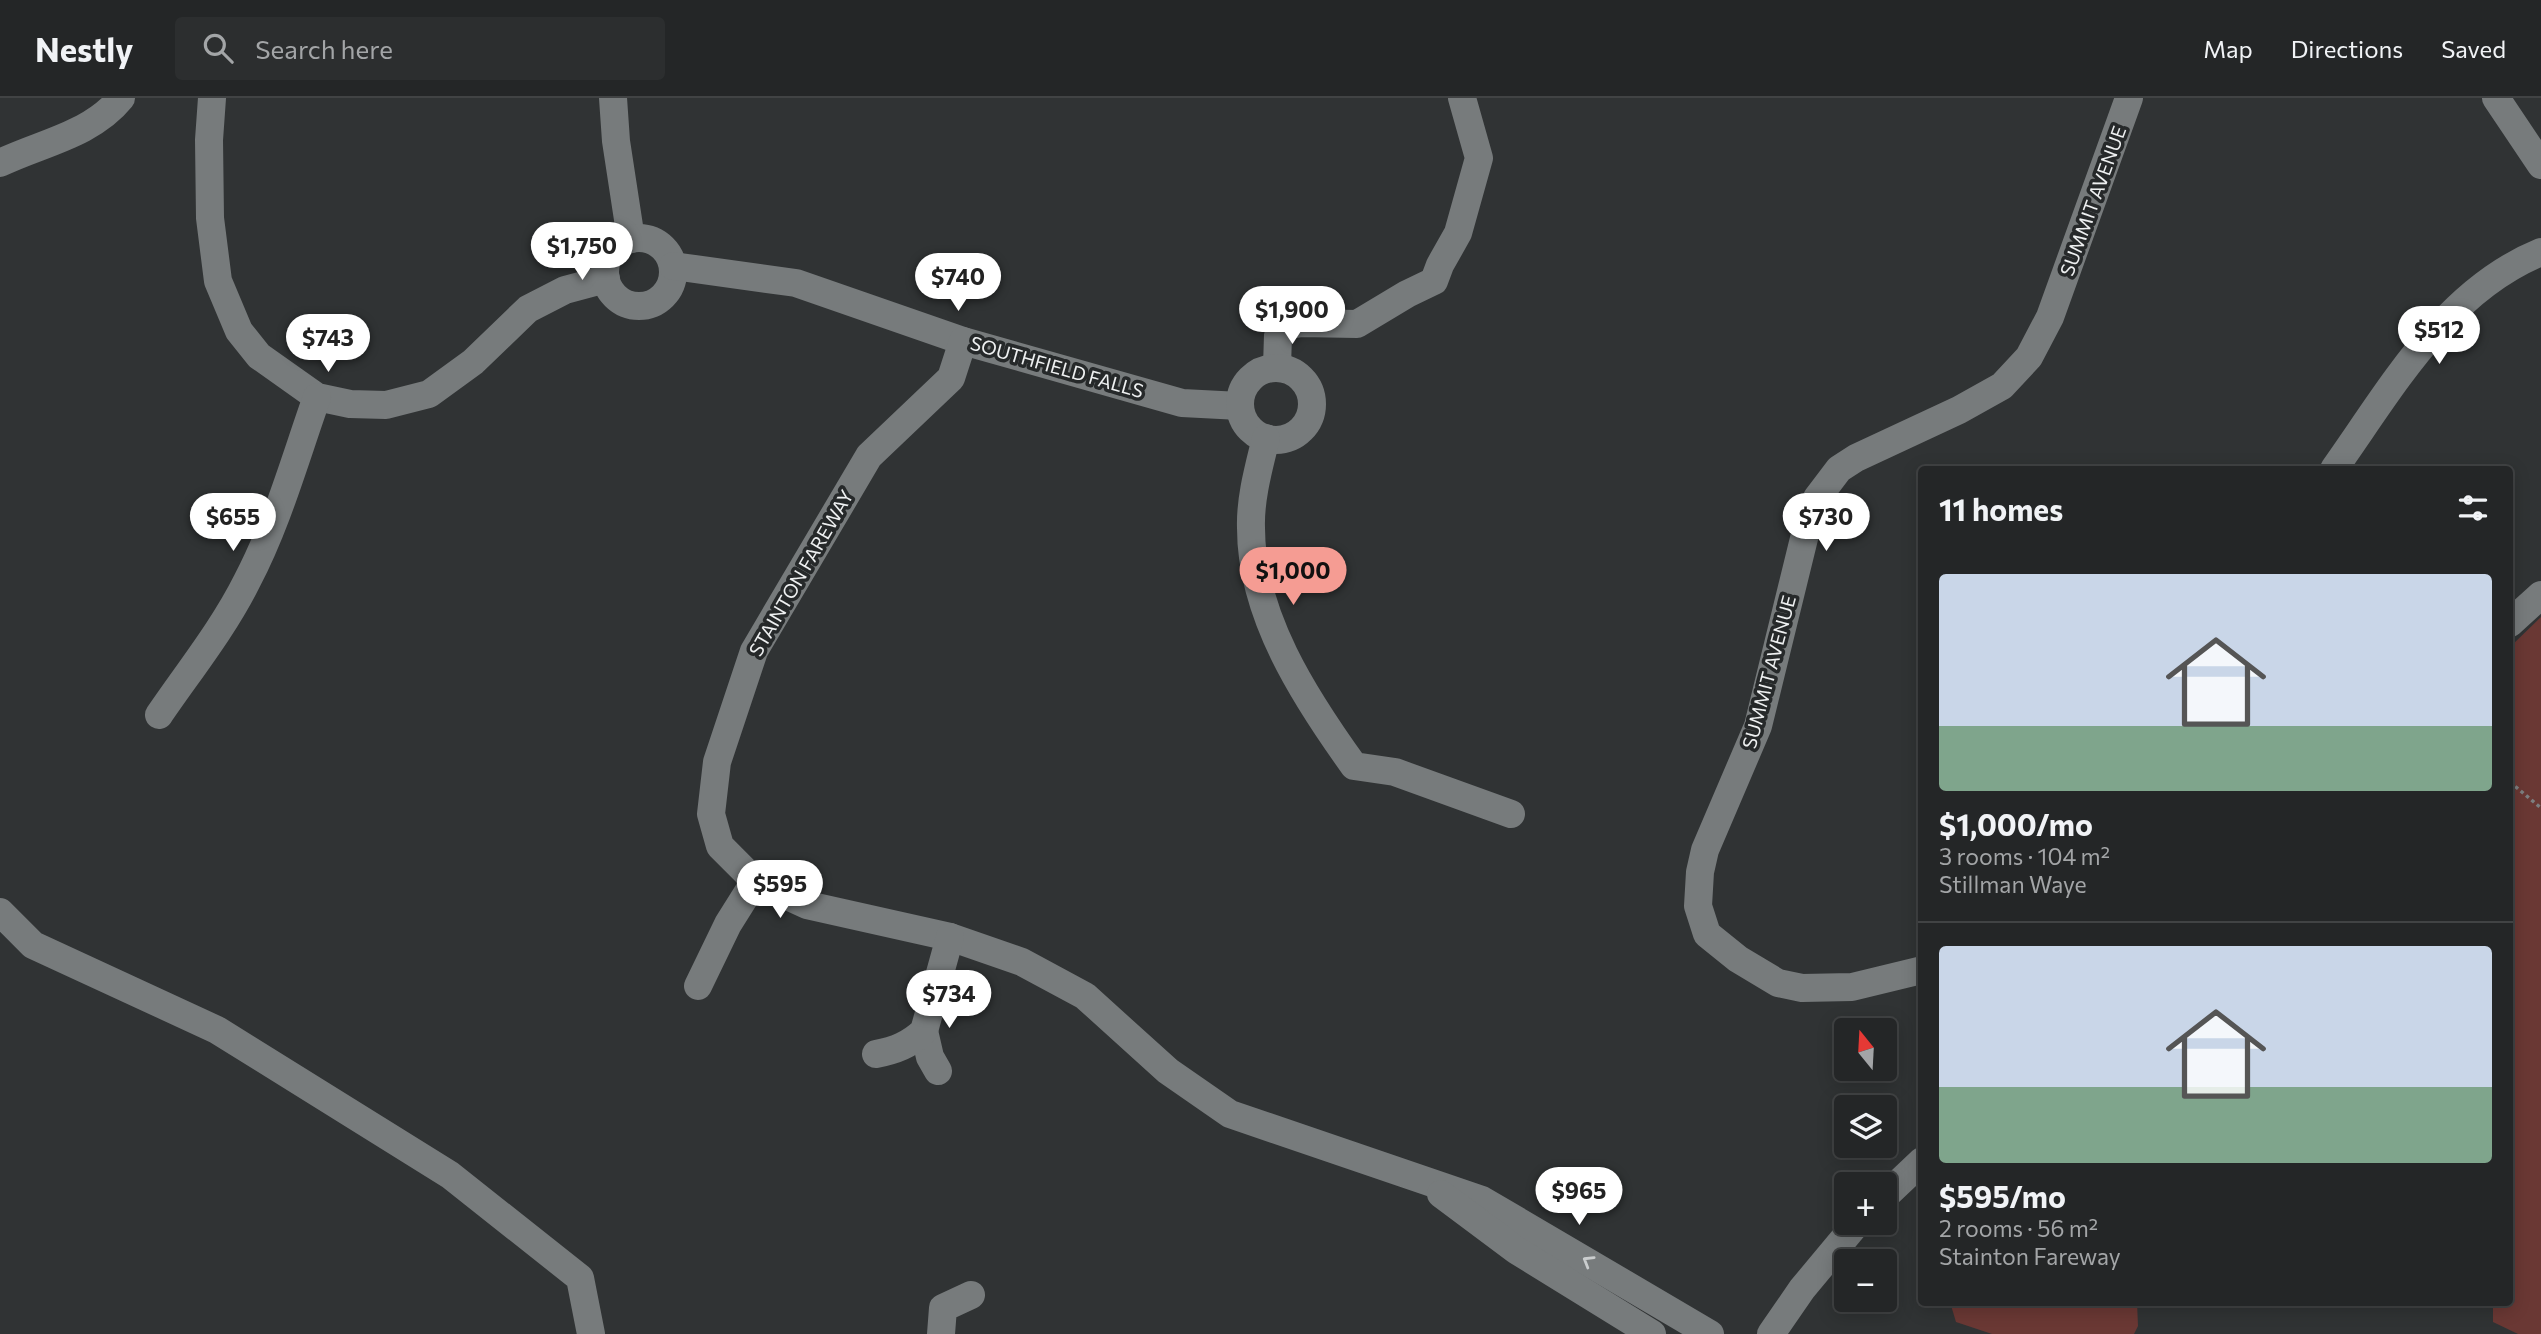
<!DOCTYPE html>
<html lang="en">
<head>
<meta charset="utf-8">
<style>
  :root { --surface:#242627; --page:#2c2e2f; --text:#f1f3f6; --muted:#a3a5a7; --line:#414344; --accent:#f59c93 }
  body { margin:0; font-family:Commissioner,sans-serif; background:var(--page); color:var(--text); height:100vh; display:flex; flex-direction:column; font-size:26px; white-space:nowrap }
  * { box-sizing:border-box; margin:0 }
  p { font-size:23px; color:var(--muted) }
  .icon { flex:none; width:38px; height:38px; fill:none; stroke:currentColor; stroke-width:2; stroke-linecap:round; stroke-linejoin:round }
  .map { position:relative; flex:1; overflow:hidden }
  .drawer { position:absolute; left:1918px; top:368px; width:595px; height:840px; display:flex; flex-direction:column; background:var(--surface); border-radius:7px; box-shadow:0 4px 18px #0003,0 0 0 2px var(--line) }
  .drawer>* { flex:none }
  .needle { width:46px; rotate:342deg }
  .controls { position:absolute; left:1834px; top:920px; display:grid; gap:14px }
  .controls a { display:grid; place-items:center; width:63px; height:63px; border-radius:7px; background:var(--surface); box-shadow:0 4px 18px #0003,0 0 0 2px var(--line); font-size:35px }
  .price { position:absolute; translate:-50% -60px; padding:0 16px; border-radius:24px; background:#fff; color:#222; font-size:23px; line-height:46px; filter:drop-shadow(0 2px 4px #0008) }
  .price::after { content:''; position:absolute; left:50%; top:42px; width:21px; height:16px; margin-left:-10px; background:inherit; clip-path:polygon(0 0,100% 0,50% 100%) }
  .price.active { background:var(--accent); color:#111 }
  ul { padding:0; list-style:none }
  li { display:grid; align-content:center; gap:14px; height:371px; padding:0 21px }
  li+li { border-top:2px solid var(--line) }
  li span { display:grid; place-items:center; height:217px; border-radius:7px; color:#555 }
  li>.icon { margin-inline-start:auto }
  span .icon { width:126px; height:126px; fill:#fffc; stroke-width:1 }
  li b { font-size:30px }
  h2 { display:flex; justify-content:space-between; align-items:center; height:84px; padding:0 21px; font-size:30px }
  header { display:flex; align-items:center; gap:42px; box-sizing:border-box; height:98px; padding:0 35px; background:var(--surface); border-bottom:2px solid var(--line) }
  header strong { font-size:33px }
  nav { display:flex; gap:38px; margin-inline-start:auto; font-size:24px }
  .search { width:490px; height:63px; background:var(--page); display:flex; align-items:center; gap:18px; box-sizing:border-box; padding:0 24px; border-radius:7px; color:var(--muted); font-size:26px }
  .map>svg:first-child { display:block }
</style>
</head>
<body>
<header>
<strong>Nestly</strong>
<div class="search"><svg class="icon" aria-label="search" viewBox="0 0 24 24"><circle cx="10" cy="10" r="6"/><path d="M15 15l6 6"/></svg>Search here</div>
<nav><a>Map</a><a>Directions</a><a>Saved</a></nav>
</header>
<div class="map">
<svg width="2541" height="1236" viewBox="0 0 2541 1236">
  <rect width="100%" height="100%" fill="#303334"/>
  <g fill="#6a3834">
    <polygon points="2541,519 2541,1236 2518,1236 2493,1224 2493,1204 2510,1204 2510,549"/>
    <polygon points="1950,1204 2137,1204 2138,1228 2134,1236 1992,1236 1956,1224"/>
  </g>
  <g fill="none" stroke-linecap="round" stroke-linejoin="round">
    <polyline stroke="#7d7f80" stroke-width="3.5" stroke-dasharray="3.5 3.5" stroke-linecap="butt" points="2510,684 2541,710"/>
    <g stroke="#777b7c" stroke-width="28">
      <polyline points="212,0 209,42 210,120 218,183 239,233 259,258 317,299 350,306 386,307 429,296 473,264 528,211 565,192 606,181"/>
      <polyline points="613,0 616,43 631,141"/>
      <polyline points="2496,0 2541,67"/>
      <path d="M0,65C41,45 91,37 121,0"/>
      <circle cx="639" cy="174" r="34"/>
      <polyline points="673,168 796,185 963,243 1182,305 1240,308"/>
      <polyline points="963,243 951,280 869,358 754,553 717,664 711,716 720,748 755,783 807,807 950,839 1022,864 1085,898 1168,973 1230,1016 1482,1102 1710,1236"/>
      <polyline points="1277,269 1278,237 1285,228 1301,225 1357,226 1407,196 1434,183 1440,167 1458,135 1479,60 1462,0"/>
      <circle cx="1276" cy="306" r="36"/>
      <path d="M1266,340C1259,369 1250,400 1251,430C1251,517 1305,600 1354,668L1395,674L1511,716"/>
      <path d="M2334,371C2391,291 2445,193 2541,154"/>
      <polyline points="2510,525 2541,497"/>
      <path d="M159,617C189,573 223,531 247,483C277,426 295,361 317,299"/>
      <polyline points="0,814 33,847 217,932 450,1077 580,1180 591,1236"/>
      <polyline points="1922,872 1852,889 1802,890 1778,885 1738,861 1707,836 1698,808 1700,774 1705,752 1758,628 1810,416 1817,400 1839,371 1856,360 1959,312 2002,288 2029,259 2050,219 2129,0"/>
      <polyline points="698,888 728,826 755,783"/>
      <polyline points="924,933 930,959 938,973"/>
      <path d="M876,956C896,952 909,947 924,933L950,839"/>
      <polyline points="1441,1096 1516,1152 1652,1236"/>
      <polyline points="1885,1098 1922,1063"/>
      <polyline points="941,1236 943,1210 971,1197"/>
      <polyline points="1771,1236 1802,1191 1857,1125"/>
    </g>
  </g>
  <defs><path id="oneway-chevron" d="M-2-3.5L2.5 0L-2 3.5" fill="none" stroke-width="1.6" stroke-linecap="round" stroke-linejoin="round" transform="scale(1.75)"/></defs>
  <use stroke="#cacdce" href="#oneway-chevron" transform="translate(1588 1163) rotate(-149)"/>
  <g text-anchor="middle" stroke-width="7" stroke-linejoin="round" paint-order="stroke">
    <g font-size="19" fill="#eef0f1" stroke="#26292a">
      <text transform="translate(2093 103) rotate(-70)" y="7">SUMMIT AVENUE</text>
      <text transform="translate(1057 269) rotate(16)" y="7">SOUTHFIELD FALLS</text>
      <text transform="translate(801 475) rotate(-60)" y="7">STAINTON FAREWAY</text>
      <text transform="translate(1769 574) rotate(-75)" y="7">SUMMIT AVENUE</text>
    </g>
  </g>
</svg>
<div class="controls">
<a><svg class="needle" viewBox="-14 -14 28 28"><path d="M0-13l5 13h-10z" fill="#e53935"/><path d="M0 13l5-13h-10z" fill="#a3a5a7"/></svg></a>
<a><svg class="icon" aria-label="layers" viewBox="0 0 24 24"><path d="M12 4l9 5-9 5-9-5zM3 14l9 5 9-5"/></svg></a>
<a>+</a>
<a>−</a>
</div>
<b class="price" style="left:582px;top:184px">$1,750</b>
<b class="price" style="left:958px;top:215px">$740</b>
<b class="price" style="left:1292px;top:248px">$1,900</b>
<b class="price" style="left:2439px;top:268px">$512</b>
<b class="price" style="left:328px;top:276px">$743</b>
<b class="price" style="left:233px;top:455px">$655</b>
<b class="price" style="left:1826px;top:455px">$730</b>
<b class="price active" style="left:1293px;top:509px">$1,000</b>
<b class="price" style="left:780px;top:822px">$595</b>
<b class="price" style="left:949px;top:932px">$734</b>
<b class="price" style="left:1579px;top:1129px">$965</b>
<section class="drawer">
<h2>11 homes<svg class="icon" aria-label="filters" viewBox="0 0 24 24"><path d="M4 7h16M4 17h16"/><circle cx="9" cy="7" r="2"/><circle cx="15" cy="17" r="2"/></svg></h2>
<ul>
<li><span style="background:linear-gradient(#c9d6e8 70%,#7fa58c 0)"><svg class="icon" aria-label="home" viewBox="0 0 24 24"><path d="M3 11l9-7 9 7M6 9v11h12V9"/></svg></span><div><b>$1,000/mo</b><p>3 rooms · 104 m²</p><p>Stillman Waye</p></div></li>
<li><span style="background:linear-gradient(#c9d6e8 65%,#7fa58c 0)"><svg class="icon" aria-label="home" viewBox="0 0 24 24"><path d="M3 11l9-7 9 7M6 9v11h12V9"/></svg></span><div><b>$595/mo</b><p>2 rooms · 56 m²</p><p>Stainton Fareway</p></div></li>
</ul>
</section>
</div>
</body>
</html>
